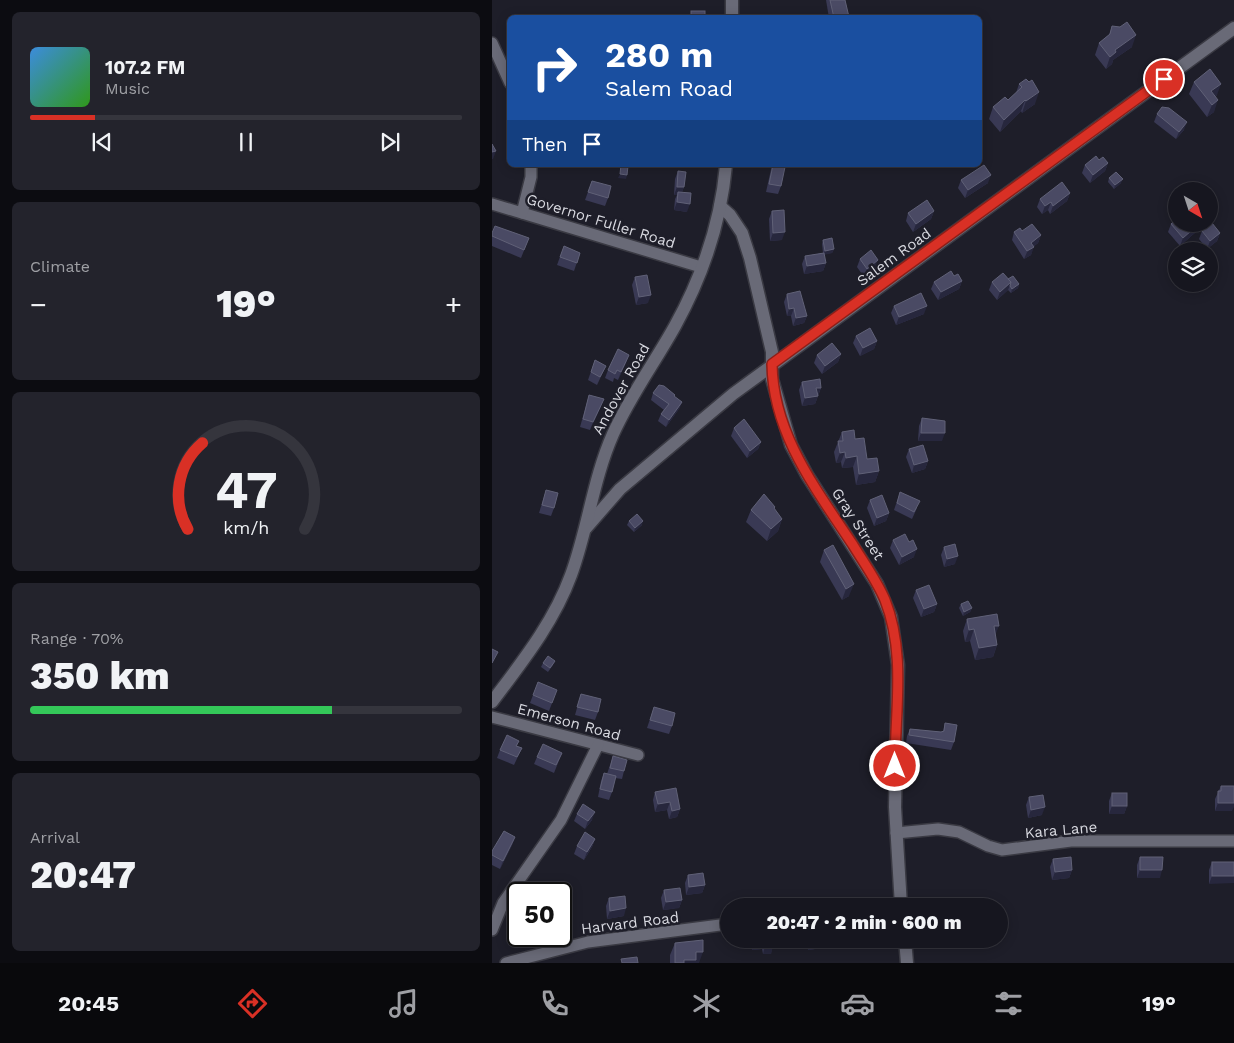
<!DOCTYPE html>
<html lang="en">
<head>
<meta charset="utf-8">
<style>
	body { margin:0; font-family:"Work Sans",sans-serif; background:#23232c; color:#f1f3f6; height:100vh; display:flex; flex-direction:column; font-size:19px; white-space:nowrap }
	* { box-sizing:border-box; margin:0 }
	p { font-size:16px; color:#9e9fa4 }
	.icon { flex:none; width:28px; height:28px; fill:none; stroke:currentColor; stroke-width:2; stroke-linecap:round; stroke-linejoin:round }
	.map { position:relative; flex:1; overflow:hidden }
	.side { display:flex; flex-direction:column; gap:12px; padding:12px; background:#0c0c11; width:492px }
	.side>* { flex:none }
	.top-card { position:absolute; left:15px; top:15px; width:475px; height:152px; border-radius:8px; box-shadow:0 2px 12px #0003,0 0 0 1px #35353d; background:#1a4fa0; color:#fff; overflow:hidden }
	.needle { width:32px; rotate:141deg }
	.controls { position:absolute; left:676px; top:182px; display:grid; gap:10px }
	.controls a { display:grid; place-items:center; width:50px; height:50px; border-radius:50%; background:#16161f; box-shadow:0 2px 12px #0003,0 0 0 1px #35353d; font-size:25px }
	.speed { position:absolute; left:15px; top:882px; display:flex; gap:10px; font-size:25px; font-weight:700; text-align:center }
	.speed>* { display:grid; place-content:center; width:65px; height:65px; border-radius:50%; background:#16161f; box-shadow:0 2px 12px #0003,0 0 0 1px #35353d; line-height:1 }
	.speed .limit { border:2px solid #111; border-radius:8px; background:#fff; color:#111 }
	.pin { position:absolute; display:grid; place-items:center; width:42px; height:42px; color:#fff; margin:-21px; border:2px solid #fff; border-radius:50%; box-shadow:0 1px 5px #0007 }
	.me { position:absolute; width:55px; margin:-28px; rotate:0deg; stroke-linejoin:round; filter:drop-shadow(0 0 4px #0008) }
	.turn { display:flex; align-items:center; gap:18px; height:105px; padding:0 15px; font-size:22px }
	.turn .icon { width:65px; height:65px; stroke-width:2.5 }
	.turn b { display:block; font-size:35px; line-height:42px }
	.then { display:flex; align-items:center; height:48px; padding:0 15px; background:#0003; gap:10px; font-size:19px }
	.big { font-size:38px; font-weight:800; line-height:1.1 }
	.side .widget { flex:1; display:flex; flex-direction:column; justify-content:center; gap:8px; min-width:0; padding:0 18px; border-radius:8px; background:#23232c }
	.side .dial { align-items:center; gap:0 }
	.dial svg { height:130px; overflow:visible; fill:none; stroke:#35353d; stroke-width:7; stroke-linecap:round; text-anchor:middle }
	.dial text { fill:#f1f3f6; stroke:none }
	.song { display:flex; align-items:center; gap:15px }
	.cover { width:60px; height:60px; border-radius:8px; background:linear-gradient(135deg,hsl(210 70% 55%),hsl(110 70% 35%)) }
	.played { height:5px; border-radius:2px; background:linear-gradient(90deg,#d93025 15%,#35353d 15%) }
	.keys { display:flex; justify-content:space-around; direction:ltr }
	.heat { display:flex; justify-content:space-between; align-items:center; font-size:28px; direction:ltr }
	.charge { height:8px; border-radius:4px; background:linear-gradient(90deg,#34c759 70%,#35353d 0) }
	.trip { position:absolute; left:228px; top:898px; width:288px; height:50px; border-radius:25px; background:#16161f; box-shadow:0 2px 12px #0003,0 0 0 1px #35353d; font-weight:800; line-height:50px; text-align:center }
	.tab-bar { display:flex; height:80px; justify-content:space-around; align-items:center; background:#09090c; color:#9e9fa4 }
	.tab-bar .icon { width:35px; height:35px }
	.tab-bar .selected { color:#d93025 }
	.tab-bar b { font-size:22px; color:#f1f3f6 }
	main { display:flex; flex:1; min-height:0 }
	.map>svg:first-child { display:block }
</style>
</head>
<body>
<main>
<section class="side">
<div class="widget">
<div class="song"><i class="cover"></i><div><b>107.2 FM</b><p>Music</p></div></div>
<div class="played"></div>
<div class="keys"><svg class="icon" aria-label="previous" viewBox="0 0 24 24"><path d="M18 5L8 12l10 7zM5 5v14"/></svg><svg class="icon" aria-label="pause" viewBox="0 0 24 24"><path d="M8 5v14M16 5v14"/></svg><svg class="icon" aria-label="next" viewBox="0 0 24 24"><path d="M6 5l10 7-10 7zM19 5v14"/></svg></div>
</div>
<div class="widget"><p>Climate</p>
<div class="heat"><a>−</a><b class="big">19°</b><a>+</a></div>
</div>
<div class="widget dial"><svg viewBox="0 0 100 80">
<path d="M14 69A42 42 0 1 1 86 69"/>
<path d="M14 69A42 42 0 0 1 23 16" stroke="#d93025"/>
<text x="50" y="56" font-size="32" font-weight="700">47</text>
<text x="50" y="72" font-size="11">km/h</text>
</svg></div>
<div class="widget"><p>Range · 70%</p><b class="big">350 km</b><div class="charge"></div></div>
<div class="widget"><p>Arrival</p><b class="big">20:47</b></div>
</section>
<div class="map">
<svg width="742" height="963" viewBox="0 0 742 963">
	<rect width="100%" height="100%" fill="#1e1e29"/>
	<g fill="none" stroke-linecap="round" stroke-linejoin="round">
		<g stroke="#3a3a43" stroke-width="14">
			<g id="minor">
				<polyline points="0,43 18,83"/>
				<polyline points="0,204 209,267"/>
				<polyline points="30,213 39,177 39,165"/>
				<polyline points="0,717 146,755"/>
				<polyline points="404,833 446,829 467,832 496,846 510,850 579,841 742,841"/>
				<polyline points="0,930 11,903 69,820 106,745"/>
				<polyline points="14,963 96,942 236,924"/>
			</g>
		</g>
		<g stroke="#3a3a43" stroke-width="15">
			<g id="secondary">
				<polyline points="240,18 240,0"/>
				<polyline points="228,206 238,215 250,233 258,258 280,352 280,379 299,445 315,475 385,584 399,617 406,665 403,807 409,906"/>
				<polyline points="94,528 128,489 241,394 742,28"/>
				<path d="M0,702C30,662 62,622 79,575C96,529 101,479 121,434C138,396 163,362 183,326C210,277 229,221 234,165"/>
				<polyline points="413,939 415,963"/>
			</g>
		</g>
		<use href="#minor" stroke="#696a77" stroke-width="11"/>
		<use href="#secondary" stroke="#696a77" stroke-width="12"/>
	</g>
	<g fill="#393954">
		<polygon points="334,0 353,0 357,18 337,18"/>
		<polygon points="620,26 640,47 621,60 620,64 614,69 603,55 607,43 617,35"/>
		<polygon points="702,82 725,95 724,96 722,112 715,117 697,94"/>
		<polygon points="527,84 543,104 530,113 529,111 508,132 497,119 501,107 516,100 524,93"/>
		<polygon points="665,114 692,130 684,139 662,122"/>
		<polygon points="607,160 616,163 613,171 598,183 590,173 593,165"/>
		<polygon points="280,165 290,165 289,186 286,194 274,192"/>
		<polygon points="186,171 192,187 190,192 195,212 182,210 183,199 185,195 182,195 183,179"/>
		<polygon points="617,178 629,183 622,189 616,182"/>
		<polygon points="469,180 496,183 473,198 466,188"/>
		<polygon points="100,181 116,198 113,206 93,200"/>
		<polygon points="578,193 575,201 558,214 556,210 550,214 545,207 548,199"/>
		<polygon points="280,211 290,240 278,241 277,219"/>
		<polygon points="442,211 439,219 421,232 414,221 416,213"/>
		<polygon points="679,224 708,224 705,231 688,246 676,232"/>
		<polygon points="530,231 549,235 546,243 541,247 539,255 532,259 520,240 522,232"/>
		<polygon points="710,231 728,233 725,241 715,249 707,239"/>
		<polygon points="0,233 37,238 29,258 0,246"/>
		<polygon points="331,240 342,249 340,253 332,254 334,263 331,271 312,274 310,264 313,256 331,253 330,244"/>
		<polygon points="72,246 88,253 82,271 65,265"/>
		<polygon points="368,259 383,268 372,277 365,267"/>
		<polygon points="462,276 470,281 467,289 446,300 439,289 442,282"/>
		<polygon points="143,277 156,303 144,305 140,285"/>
		<polygon points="516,279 527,284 526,288 519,293 516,290 505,300 497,290 500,282"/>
		<polygon points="295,294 315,316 312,323 301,326 299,316 295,316 292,302"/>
		<polygon points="402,306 432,314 404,325 399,313"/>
		<polygon points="364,336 385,341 382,349 368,356 361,343"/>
		<polygon points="349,354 346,362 330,374 322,363 325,355"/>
		<polygon points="137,355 134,363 126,380 122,378 121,382 113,378 116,370"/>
		<polygon points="103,360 114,366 105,385 96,380"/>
		<polygon points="310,382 329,388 323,404 310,406 307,390"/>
		<polygon points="161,393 182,397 190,402 187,409 174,427 166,421 169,414 172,410 159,400"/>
		<polygon points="97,395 112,399 98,430 88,427"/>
		<polygon points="430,418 450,441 426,441 427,426"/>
		<polygon points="242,428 269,442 266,449 255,458 239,436"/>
		<polygon points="350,432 363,439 375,459 387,471 383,482 364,485 361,467 350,468 349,462 344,463 342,452"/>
		<polygon points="417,449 436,461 433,469 420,473 414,457"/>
		<polygon points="54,490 62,508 59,516 47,513"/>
		<polygon points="408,492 425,508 420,519 402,510"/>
		<polygon points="378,500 397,513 394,521 382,526 375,508"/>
		<polygon points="283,507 282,509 290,519 286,531 275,541 254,522 259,510"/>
		<polygon points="137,521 150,525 142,532 135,525"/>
		<polygon points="401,540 422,557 407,565 398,548"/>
		<polygon points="341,545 357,596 350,600 328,562 332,550"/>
		<polygon points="452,547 463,564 452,567 449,555"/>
		<polygon points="424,590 445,604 442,612 429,617 421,598"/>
		<polygon points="469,604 480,608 478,612 471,616 467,608"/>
		<polygon points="475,619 503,635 505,645 501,657 483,660 478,641 473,642 471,631"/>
		<polygon points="63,661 61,665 56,672 49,667 51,663"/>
		<polygon points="89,694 106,712 103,720 83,715"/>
		<polygon points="41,695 62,698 57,711 38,703"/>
		<polygon points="162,707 180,726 177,734 155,728"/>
		<polygon points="453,723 462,742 459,750 414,743 415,736 418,729 449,732 451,731"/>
		<polygon points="27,741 25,746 30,748 22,765 5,758 8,750"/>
		<polygon points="70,753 62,773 42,764 45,757"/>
		<polygon points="121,756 132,771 130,779 123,778 120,792 117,800 106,797 109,781 112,773 115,774"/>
		<polygon points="729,786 740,811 723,811 723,799"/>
		<polygon points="163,792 188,809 185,817 177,819 175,810 163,812 161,800"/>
		<polygon points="620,793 635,806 632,814 617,814 617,801"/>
		<polygon points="537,797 550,815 536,818 534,805"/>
		<polygon points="85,814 100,820 93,829 82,821"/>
		<polygon points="23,837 20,845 8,869 0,865 0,851"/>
		<polygon points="103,839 100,847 92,860 82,854 85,846"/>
		<polygon points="648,857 668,878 645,878 645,865"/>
		<polygon points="561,859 580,870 577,878 560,880 558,867"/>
		<polygon points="720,862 742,862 717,884 717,870"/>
		<polygon points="196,875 213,885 210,893 194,895 193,883"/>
		<polygon points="172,890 190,900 187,908 171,910 169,898"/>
		<polygon points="117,898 132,916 115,919 114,906"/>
		<polygon points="259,939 281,939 279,954 271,954 270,949 260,950"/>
		<polygon points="312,939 340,939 337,947 316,950 316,946 313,946"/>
		<polygon points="183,943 207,963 178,963 178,955"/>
	</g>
	<g fill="#27273d">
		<polygon points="644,35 640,47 621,60 620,64 614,69 618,57 623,50"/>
		<polygon points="729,84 725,95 717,102 719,91"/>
		<polygon points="547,92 543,104 530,113 534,101"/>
		<polygon points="533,100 529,111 508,132 512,120"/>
		<polygon points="726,100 722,112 715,117 720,105"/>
		<polygon points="695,122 692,130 684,139 687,132"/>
		<polygon points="4,151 1,159 0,159 0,152"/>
		<polygon points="616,163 613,171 598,183 601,175"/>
		<polygon points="128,174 135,175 134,179 126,178"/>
		<polygon points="499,175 496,183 473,198 476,190"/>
		<polygon points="631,179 629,183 622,189 623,185"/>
		<polygon points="185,187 192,187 189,195 186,192 185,195 182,195"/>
		<polygon points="578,193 575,201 558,214 561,206"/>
		<polygon points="185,202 198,204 195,212 182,210"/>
		<polygon points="559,202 556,210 550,214 553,206"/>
		<polygon points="442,211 439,219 421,232 424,224"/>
		<polygon points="707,224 708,224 705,231 688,246 691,238"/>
		<polygon points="293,232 290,240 278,241 281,233"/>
		<polygon points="728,233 725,241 715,249 718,241"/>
		<polygon points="549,235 546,243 538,249 542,247 539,255 532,259 539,243"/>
		<polygon points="342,249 340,253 332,255 333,251"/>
		<polygon points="386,260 383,268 372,277 375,269"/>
		<polygon points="334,263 331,271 312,274 315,266"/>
		<polygon points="470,281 467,289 446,300 449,292"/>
		<polygon points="519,282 516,290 505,300 508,292"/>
		<polygon points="527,284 526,288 519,293 520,289"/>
		<polygon points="159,295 156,303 144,305 147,297"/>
		<polygon points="435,306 432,314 404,325 407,317"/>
		<polygon points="302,308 299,316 295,316 297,309"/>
		<polygon points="315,316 312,323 301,326 304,318"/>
		<polygon points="385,341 382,349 368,356 371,348"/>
		<polygon points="349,354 346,362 330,374 333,366"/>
		<polygon points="137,355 134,363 126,380 129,372"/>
		<polygon points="324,388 329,388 326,395 321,396"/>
		<polygon points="326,396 323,404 310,406 313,398"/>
		<polygon points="112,399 109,407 98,430 101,422"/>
		<polygon points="190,402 187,409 174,427 177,420"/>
		<polygon points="429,433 453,433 450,441 426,441"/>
		<polygon points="269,442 266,449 255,458 258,451"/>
		<polygon points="353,452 349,462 344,463 348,453"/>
		<polygon points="365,456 361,467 350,468 354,458"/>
		<polygon points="436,461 433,469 420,473 422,465"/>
		<polygon points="387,471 383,482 364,485 367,474"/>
		<polygon points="397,513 394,521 382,526 385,518"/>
		<polygon points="290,519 286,531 275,541 279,529"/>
		<polygon points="151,521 150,525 142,532 143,528"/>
		<polygon points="425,549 422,557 407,565 410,557"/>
		<polygon points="466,556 463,564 452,567 455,559"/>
		<polygon points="362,584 357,596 350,600 354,589"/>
		<polygon points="445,604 442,612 429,617 432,609"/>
		<polygon points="480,608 478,612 471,616 472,612"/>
		<polygon points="502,626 507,626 502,638"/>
		<polygon points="482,629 478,641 473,642 477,630"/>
		<polygon points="505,645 501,657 483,660 487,648"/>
		<polygon points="178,802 175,810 163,812 166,804"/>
		<polygon points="726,803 742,803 742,807 740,811 723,811"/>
		<polygon points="620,806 635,806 632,814 617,814"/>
		<polygon points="553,807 550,815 536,818 539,810"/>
		<polygon points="188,809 185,817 177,819 180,811"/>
		<polygon points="103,812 100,820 93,829 96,821"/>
		<polygon points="23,837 20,845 8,869 11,861"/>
		<polygon points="103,839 100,847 92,860 95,852"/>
		<polygon points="580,870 577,878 560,880 563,872"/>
		<polygon points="648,870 670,870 668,878 645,878"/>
		<polygon points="720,876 742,876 742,883 717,884"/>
		<polygon points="213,885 210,893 194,895 197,887"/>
		<polygon points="190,900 187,908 171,910 174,902"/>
		<polygon points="134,908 132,916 115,919 118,911"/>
		<polygon points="316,939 318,939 316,946 313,946"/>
		<polygon points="340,939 337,947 316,950 319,942"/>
		<polygon points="273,941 270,949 260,950 263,942"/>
		<polygon points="273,946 281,946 279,954 271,954"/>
		<polygon points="204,952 211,952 207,963 191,963 192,960"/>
	</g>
	<g fill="#4a4a64" stroke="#606177">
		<polygon points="338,0 353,0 357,17 342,18"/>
		<rect x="199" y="11" width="14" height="7"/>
		<polygon points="635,22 644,35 623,50 624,52 618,57 607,43 618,34 620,26 628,27"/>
		<polygon points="718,69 729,84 719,91 726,100 720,105 702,82"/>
		<polygon points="534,79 537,82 540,80 547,92 534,101 533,100 512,120 501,107 513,97 516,100 530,87 527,84"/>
		<polygon points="670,107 677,108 695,122 687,132 665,114"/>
		<polygon points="0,144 4,151 0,152"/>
		<polygon points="604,156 607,160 611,157 616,163 601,175 593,165"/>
		<polygon points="129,165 136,166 135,175 128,174"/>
		<polygon points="281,165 290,165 290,167 293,167 289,186 277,184"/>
		<polygon points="492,165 499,175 476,190 469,180"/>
		<polygon points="186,171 194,172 192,187 185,187"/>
		<polygon points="624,172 631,179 623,185 617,178"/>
		<polygon points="100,181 119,186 116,198 96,192"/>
		<polygon points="570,182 578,193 561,206 559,202 553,206 548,199"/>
		<polygon points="186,192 199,193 198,204 185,202"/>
		<polygon points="435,200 442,211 424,224 416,213"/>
		<polygon points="292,210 293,232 281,233 280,211"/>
		<polygon points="685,218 685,224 707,224 691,238 679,224"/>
		<polygon points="720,223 728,233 718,241 710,231"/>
		<polygon points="540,224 549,235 539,243 542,247 535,251 522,232 528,228 530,231"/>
		<polygon points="3,226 37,238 32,250 0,236 0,233"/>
		<polygon points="340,238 342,249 333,251 331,240"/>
		<polygon points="72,246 88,253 85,263 68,257"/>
		<polygon points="379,250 386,260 375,269 368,259"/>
		<polygon points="332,253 334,263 315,266 313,256"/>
		<polygon points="459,271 462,276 466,274 470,281 449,292 442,282"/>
		<polygon points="511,273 519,282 508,292 500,282"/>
		<polygon points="155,275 159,295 147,297 143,277"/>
		<polygon points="521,276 527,284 520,289 518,286 519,282 516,279"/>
		<polygon points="308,291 315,316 304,318 302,308 297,309 295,294"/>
		<polygon points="429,293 435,306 407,317 402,306"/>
		<polygon points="378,328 385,341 371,348 364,336"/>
		<polygon points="340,343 349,354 333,366 325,355"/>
		<polygon points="126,349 137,355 129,372 125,370 123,374 116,370"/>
		<polygon points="103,360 114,366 108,377 99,372"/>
		<polygon points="328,379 329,388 324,388 326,396 313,398 310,382"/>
		<polygon points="167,385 172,386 183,395 182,396 190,402 177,420 169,414 177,404 161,393"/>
		<polygon points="97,395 112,399 101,422 91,419"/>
		<polygon points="430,418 453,421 453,433 429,433"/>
		<polygon points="252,419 269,442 258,451 242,428"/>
		<polygon points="362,430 363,439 372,438 375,459 385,458 387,471 367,474 365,456 354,458 353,452 348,453 346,441 351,441 350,432"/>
		<polygon points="431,445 436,461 422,465 417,449"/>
		<polygon points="54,490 66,493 62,508 50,505"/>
		<polygon points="408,492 428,501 422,512 405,503"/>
		<polygon points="272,494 283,507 282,508 290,519 279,529 259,510"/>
		<polygon points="390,495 397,513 385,518 378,500"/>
		<polygon points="145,514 151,521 143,528 137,521"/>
		<polygon points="413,534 417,542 421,540 425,549 410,557 401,540"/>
		<polygon points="463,544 466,556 455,559 452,547"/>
		<polygon points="341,545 362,584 354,589 332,550"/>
		<polygon points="437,585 445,604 432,609 424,590"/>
		<polygon points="476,601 480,608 472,612 469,604"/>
		<polygon points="505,614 507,626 502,626 505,645 487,648 482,629 477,630 475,619"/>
		<polygon points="0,649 6,652 0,663"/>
		<polygon points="56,656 63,661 58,668 51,663"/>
		<polygon points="46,682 65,690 60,703 41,695"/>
		<polygon points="89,694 109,699 106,712 85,707"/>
		<polygon points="162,707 183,713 180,726 158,720"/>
		<polygon points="453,723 465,725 462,742 417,735 418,729 449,732 452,731"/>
		<polygon points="15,735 27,741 24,746 30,748 25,757 8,750"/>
		<polygon points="51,744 70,753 64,765 45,757"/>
		<polygon points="121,756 135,760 132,771 118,768"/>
		<polygon points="112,773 124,776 120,792 108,789"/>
		<polygon points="729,786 742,786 742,803 726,803 726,791 729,791"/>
		<polygon points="184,788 188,809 180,811 178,802 166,804 163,792"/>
		<rect x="620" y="793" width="15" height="13"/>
		<polygon points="551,795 553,807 539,810 537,797"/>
		<polygon points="91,804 103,812 96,821 85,814"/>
		<polygon points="12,831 23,837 11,861 0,855 0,851"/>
		<polygon points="93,832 103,839 95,852 85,846"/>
		<polygon points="579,857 580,870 563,872 561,859"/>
		<polygon points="648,857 671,857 670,870 648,870"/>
		<rect x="720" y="862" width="22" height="14"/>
		<polygon points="211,873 213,885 197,887 196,875"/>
		<polygon points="188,888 190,900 174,902 172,890"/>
		<polygon points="133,896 134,908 118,911 117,898"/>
		<polygon points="262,939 281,939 281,946 273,946 273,941 263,942"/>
		<polygon points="319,939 340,939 319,942"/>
		<polygon points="211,940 211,952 204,952 204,960 192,960 192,963 183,963 183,943"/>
		<polygon points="145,957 146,963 130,963 129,959"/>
	</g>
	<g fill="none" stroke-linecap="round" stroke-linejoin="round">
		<g stroke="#8d1f18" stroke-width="12">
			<path id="route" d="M403,766C403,711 414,653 393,600C385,581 372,563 361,545C324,489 281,434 280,364L672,79"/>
		</g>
		<use href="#route" stroke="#d93025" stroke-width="9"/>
	</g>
	<g text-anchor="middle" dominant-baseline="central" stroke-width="5" stroke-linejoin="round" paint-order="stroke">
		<g font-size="15" fill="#d8d9e0" stroke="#1e1e29">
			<text transform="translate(109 221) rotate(17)">Governor Fuller Road</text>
			<text transform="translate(402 257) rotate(-36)">Salem Road</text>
			<text transform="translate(129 389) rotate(-61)">Andover Road</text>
			<text transform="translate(366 524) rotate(57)">Gray Street</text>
			<text transform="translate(77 722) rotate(15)">Emerson Road</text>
			<text transform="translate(569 830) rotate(-5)">Kara Lane</text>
			<text transform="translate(138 923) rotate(-7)">Harvard Road</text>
		</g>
	</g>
</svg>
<div class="controls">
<a><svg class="needle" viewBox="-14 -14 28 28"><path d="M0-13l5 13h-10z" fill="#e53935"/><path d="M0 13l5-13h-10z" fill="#9e9fa4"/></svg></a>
<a><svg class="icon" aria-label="layers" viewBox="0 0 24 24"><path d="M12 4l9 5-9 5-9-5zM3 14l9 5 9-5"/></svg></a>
</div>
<div class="speed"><div class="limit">50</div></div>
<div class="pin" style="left:672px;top:79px;background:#d93025"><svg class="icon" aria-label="arrive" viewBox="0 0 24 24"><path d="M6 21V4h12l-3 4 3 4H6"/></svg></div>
<svg class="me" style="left:403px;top:766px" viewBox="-20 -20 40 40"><circle r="17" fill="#d93025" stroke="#fff" stroke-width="3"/><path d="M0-11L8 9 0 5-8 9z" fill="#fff"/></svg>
<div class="trip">20:47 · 2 min · 600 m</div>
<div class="top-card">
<div class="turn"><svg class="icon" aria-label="right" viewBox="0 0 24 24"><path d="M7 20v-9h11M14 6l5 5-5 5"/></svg><div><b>280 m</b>Salem Road</div></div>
<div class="then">Then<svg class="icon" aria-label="arrive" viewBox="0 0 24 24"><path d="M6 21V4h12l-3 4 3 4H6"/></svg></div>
</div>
</div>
</main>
<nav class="tab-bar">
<b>20:45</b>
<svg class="icon selected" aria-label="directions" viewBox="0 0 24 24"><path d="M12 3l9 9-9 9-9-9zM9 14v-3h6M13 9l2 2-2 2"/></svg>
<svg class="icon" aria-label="music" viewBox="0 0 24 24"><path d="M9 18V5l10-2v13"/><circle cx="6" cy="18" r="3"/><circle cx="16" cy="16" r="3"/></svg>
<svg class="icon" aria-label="phone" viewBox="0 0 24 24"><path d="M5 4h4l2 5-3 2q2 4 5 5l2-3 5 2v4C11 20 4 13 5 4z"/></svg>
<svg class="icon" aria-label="climate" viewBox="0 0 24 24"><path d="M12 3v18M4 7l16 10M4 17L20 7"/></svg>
<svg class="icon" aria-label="car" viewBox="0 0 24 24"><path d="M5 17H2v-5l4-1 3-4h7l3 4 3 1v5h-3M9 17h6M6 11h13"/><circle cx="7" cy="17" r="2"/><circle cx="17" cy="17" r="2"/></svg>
<svg class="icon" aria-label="filters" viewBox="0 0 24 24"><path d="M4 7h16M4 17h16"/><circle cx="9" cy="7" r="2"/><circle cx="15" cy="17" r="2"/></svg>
<b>19°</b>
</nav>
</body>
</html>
